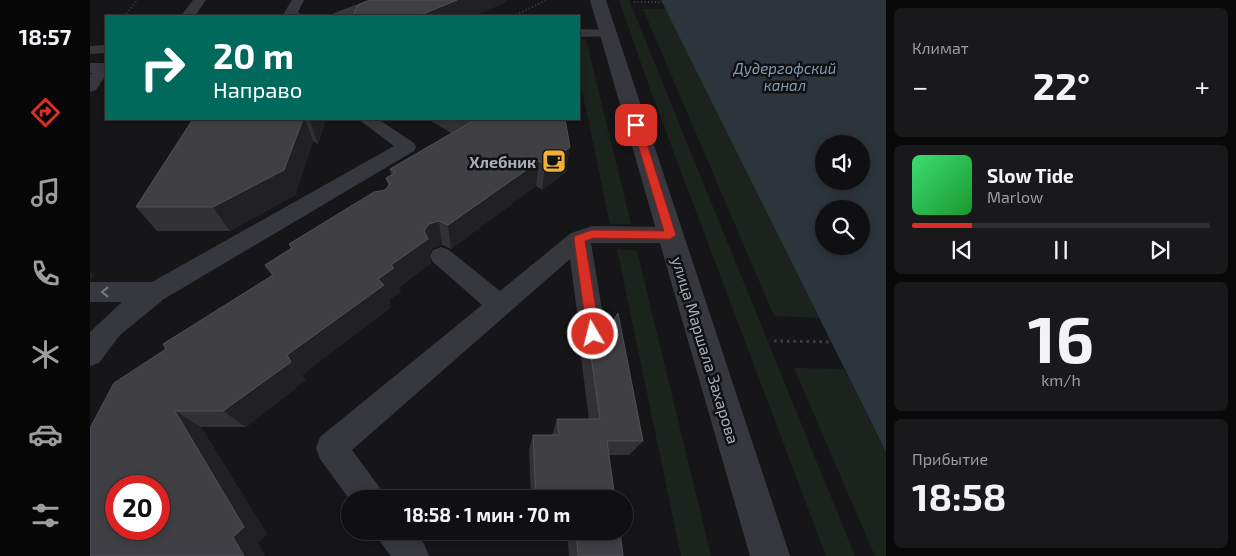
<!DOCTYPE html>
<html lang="ru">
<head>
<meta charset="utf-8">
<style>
	body { margin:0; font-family:"Exo 2",sans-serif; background:#19191b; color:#f1f3f6; height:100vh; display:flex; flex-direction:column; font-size:19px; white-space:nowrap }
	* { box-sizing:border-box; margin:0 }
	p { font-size:16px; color:#9c9d9f }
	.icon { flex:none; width:28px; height:28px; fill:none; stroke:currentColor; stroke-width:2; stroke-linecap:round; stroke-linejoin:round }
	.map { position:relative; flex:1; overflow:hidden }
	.details { display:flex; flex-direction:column; gap:8px; padding:8px; background:#09090a; width:350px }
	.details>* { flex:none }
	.guide { position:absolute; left:15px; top:15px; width:475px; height:105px; border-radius:0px; box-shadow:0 2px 8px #0003,0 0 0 1px #303032; background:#00695c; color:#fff; overflow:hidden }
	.tools { position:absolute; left:725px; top:135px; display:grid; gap:10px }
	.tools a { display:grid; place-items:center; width:55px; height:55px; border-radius:50%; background:#101012; box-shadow:0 2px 8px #0003,0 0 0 1px #303032; font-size:25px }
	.speed { position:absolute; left:15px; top:475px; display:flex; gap:10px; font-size:25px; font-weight:700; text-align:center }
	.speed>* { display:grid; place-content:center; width:65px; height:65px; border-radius:50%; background:#101012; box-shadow:0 2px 8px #0003,0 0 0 1px #303032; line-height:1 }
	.speed .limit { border:8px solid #d22; background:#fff; color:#111 }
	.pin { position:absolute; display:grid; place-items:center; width:42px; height:42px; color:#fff; margin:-21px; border-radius:10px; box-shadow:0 2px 8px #0006 }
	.me { position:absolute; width:55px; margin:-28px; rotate:352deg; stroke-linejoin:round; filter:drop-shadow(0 0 4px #0008) }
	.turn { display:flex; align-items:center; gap:18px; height:105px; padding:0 25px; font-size:22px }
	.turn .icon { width:65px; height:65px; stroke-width:2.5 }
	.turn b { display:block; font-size:35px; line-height:42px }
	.big { font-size:38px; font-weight:700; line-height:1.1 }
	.details .tile { flex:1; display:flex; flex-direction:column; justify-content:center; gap:8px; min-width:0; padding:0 18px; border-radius:8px; background:#19191b }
	.details .dial { align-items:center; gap:0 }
	.dial b { font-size:65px; line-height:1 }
	.song { display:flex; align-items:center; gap:15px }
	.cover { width:60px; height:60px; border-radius:8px; background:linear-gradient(135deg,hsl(140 70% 55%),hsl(130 70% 35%)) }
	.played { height:5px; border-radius:2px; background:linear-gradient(90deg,#d93025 20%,#303032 20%) }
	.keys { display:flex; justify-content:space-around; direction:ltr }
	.heat { display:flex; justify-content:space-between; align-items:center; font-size:28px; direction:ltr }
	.trip { position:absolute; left:251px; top:490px; width:292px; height:50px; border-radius:25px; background:#101012; box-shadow:0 2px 8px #0003,0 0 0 1px #303032; font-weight:700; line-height:50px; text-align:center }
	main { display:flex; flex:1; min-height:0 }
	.menu { display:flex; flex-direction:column; width:90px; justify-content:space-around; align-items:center; background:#060607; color:#9c9d9f }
	.menu .icon { width:35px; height:35px }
	.menu .selected { color:#d93025 }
	.menu b { font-size:22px; color:#f1f3f6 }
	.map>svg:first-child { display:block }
</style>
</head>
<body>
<main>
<nav class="menu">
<b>18:57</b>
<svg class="icon selected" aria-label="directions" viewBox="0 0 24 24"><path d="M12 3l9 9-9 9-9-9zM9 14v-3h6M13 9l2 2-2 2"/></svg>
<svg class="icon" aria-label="music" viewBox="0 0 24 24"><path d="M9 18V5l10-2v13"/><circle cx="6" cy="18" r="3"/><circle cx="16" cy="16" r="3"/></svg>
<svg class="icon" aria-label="phone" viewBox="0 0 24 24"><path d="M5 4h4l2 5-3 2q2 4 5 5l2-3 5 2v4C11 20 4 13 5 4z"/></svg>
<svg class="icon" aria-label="climate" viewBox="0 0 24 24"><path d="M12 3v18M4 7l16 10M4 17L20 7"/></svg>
<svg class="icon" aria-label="car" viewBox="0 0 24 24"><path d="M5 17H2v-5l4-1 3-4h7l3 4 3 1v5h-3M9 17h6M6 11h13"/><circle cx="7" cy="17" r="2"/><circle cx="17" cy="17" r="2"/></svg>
<svg class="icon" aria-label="filters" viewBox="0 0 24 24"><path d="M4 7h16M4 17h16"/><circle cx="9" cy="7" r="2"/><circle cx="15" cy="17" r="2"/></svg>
</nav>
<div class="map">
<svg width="796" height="556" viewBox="0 0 796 556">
	<rect width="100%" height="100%" fill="#161618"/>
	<g fill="#1c231d">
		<polygon points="529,0 539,0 765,556 736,556 561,92"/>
		<polygon points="553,9 576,9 729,318 684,316"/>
		<polygon points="489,39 496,39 541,224 520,224 489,76"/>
		<polygon points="527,249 547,251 621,556 591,556"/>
		<polygon points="704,368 754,369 796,452 796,556 785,556"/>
	</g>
	<path fill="#2c353c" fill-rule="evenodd" d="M571,0H796V452ZM734,144H771V181H734ZM734,209H771V246H734Z"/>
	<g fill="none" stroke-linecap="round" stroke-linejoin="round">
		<g stroke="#3d3f44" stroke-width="2" stroke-dasharray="1 2.5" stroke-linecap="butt">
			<polyline points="544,2 572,2"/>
			<polyline points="34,16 48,0"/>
			<polyline points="423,16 457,0"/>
		</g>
		<polyline stroke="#3d3f44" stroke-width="3" stroke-dasharray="2.5 4" stroke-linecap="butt" points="684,341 741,342"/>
		<g fill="#37383d" fill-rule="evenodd">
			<polygon points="103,0 116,0 105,16 91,16"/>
			<polygon points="202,0 214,0 208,12 213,16 197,16 194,13"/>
			<polygon points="279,0 297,0 296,3 261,16 242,16 244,13"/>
			<polygon points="489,29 523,30 525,33 523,36 489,37"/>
			<polygon points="16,45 16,53 0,54 0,46"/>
			<polygon points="0,63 16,63 16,75 6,90 0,92 0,75 2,73 0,73"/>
			<polygon points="268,119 288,119 324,143 326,147 324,151 74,299 30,335 9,363 0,366 0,332 32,302 0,302 0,282 62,282 304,146"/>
			<polygon points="502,226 580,227 588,229 591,235 588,241 580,243 501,243 516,334 512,342 503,345 494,342 490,334 480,259 262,450 290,488 295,499 260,500 230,459 226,448 230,437 392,305 343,262 340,256 343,250 351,247 359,250 410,291 481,233"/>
			<polygon points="286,531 324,531 334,544 339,556 301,556 291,543"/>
		</g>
		<polygon fill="#37383d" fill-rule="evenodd" points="500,0 516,0 700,556 660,556"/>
	</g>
	<g fill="#323236">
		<polygon points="103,119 236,119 228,144 223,141 205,195 140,231 67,231 46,207"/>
		<polygon points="338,119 475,119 476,172 452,190 446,186 361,249 352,245 342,248 340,253 341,263 309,287 311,291 299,300 301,307 212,375 216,380 156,427 111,427 177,534 168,543 0,556 76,349 182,276 175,265 201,248 199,244 295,190 298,187 296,178 301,175 300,169 361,133"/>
		<polygon points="495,313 553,441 539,455 519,455 525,499 441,499 439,449 443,435 462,435 467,419 499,419 488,334"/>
		<polygon points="477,531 530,531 533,556 479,556"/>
	</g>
	<g fill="#212124">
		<polygon points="367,0 417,0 417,2 385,16 328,16"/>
		<polygon points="213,119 215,119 223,141 205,195 140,231 123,207"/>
		<polygon points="219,119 236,119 228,144"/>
		<polygon points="480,147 476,172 452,190 455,165"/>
		<polygon points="449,161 446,186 361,249 358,225"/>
		<polygon points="349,221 352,245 342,248 340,253 341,263 309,287 311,291 299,300 301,307 212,375 216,380 156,427 133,411 197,355 288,279 301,265 334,231 339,224"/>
		<polygon points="0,271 4,275 0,281"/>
		<polygon points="85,411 111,427 177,534 168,543 175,556 154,556 143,537"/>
	</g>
	<g fill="#3f3f44" stroke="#4f5156" fill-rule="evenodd">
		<polygon points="280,0 367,0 328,16 263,16 268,5"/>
		<polygon points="103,119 213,119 194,170 123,207 46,207"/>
		<path d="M376,119H475L480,147L455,165L449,161L358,225L349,221L339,224L334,231L338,239L301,265L304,268L288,279L294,285L197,355L201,362L133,411H85L154,527L143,537L154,556H0V428L24,383L76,349L73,344L183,275L175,265L202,248L199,244L284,192L295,190L300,184L296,178L305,173L300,169L381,122ZM26,486H69V529H26Z"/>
		<polygon points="495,313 501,323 512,326 522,323 528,313 553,441 517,441 525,499 446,498 443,435 469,435 467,419 510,419"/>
		<polygon points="486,531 530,531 533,556 488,556"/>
	</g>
	<defs><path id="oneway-chevron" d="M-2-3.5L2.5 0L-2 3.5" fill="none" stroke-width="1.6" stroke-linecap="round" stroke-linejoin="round" transform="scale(1.25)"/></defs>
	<use stroke="#757881" href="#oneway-chevron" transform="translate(15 292) rotate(-180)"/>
	<polygon fill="#d93025" stroke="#8d1f18" points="546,122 551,125 586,235 580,239 503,238 495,241 510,334 508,338 503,340 499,338 497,334 484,239 485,236 502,230 574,231 542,125"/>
	<defs>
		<g id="cafe-square" transform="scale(1.25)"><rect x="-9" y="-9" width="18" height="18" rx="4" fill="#f2b134" stroke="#111113"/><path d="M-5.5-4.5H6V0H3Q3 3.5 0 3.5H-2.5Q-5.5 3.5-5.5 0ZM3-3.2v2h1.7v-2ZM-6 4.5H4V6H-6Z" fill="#111"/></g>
	</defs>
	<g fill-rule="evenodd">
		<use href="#cafe-square" x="464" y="161"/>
	</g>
	<g text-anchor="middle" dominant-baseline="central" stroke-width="5" stroke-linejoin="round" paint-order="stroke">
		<g font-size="15" font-style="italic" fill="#7f9bb3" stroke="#111113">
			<text x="695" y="68">Дудергофский<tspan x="695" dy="17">канал</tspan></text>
		</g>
		<g font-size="16" font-weight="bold" fill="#a8adb8" stroke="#111113" text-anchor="end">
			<text x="446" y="161">Хлебник</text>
		</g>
		<g font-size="16" fill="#a8adb8" stroke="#111113">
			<text transform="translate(616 350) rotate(73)">улица Маршала Захарова</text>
		</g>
	</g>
</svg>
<div class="tools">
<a><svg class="icon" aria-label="sound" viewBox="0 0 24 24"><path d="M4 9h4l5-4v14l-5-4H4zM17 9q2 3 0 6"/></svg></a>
<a><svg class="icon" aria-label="search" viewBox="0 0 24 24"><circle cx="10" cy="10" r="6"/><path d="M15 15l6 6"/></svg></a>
</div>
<div class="speed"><div class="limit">20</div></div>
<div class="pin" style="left:546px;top:125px;background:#d93025"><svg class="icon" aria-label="arrive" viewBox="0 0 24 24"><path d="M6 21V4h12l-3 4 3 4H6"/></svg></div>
<svg class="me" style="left:503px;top:334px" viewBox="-20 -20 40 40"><circle r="17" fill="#d93025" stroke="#fff" stroke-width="3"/><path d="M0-11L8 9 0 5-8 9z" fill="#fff"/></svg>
<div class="trip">18:58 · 1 мин · 70 m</div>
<div class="guide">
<div class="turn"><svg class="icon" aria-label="right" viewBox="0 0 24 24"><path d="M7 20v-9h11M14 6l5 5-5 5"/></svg><div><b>20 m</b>Направо</div></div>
</div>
</div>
<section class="details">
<div class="tile"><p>Климат</p>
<div class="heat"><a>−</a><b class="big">22°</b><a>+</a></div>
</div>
<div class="tile">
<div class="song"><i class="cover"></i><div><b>Slow Tide</b><p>Marlow</p></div></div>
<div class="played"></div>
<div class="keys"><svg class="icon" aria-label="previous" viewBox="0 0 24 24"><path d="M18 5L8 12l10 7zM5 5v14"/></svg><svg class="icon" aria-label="pause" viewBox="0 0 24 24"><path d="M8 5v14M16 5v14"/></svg><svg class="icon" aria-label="next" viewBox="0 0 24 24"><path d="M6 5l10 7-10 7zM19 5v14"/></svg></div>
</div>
<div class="tile dial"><b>16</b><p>km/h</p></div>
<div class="tile"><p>Прибытие</p><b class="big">18:58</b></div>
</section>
</main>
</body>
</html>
